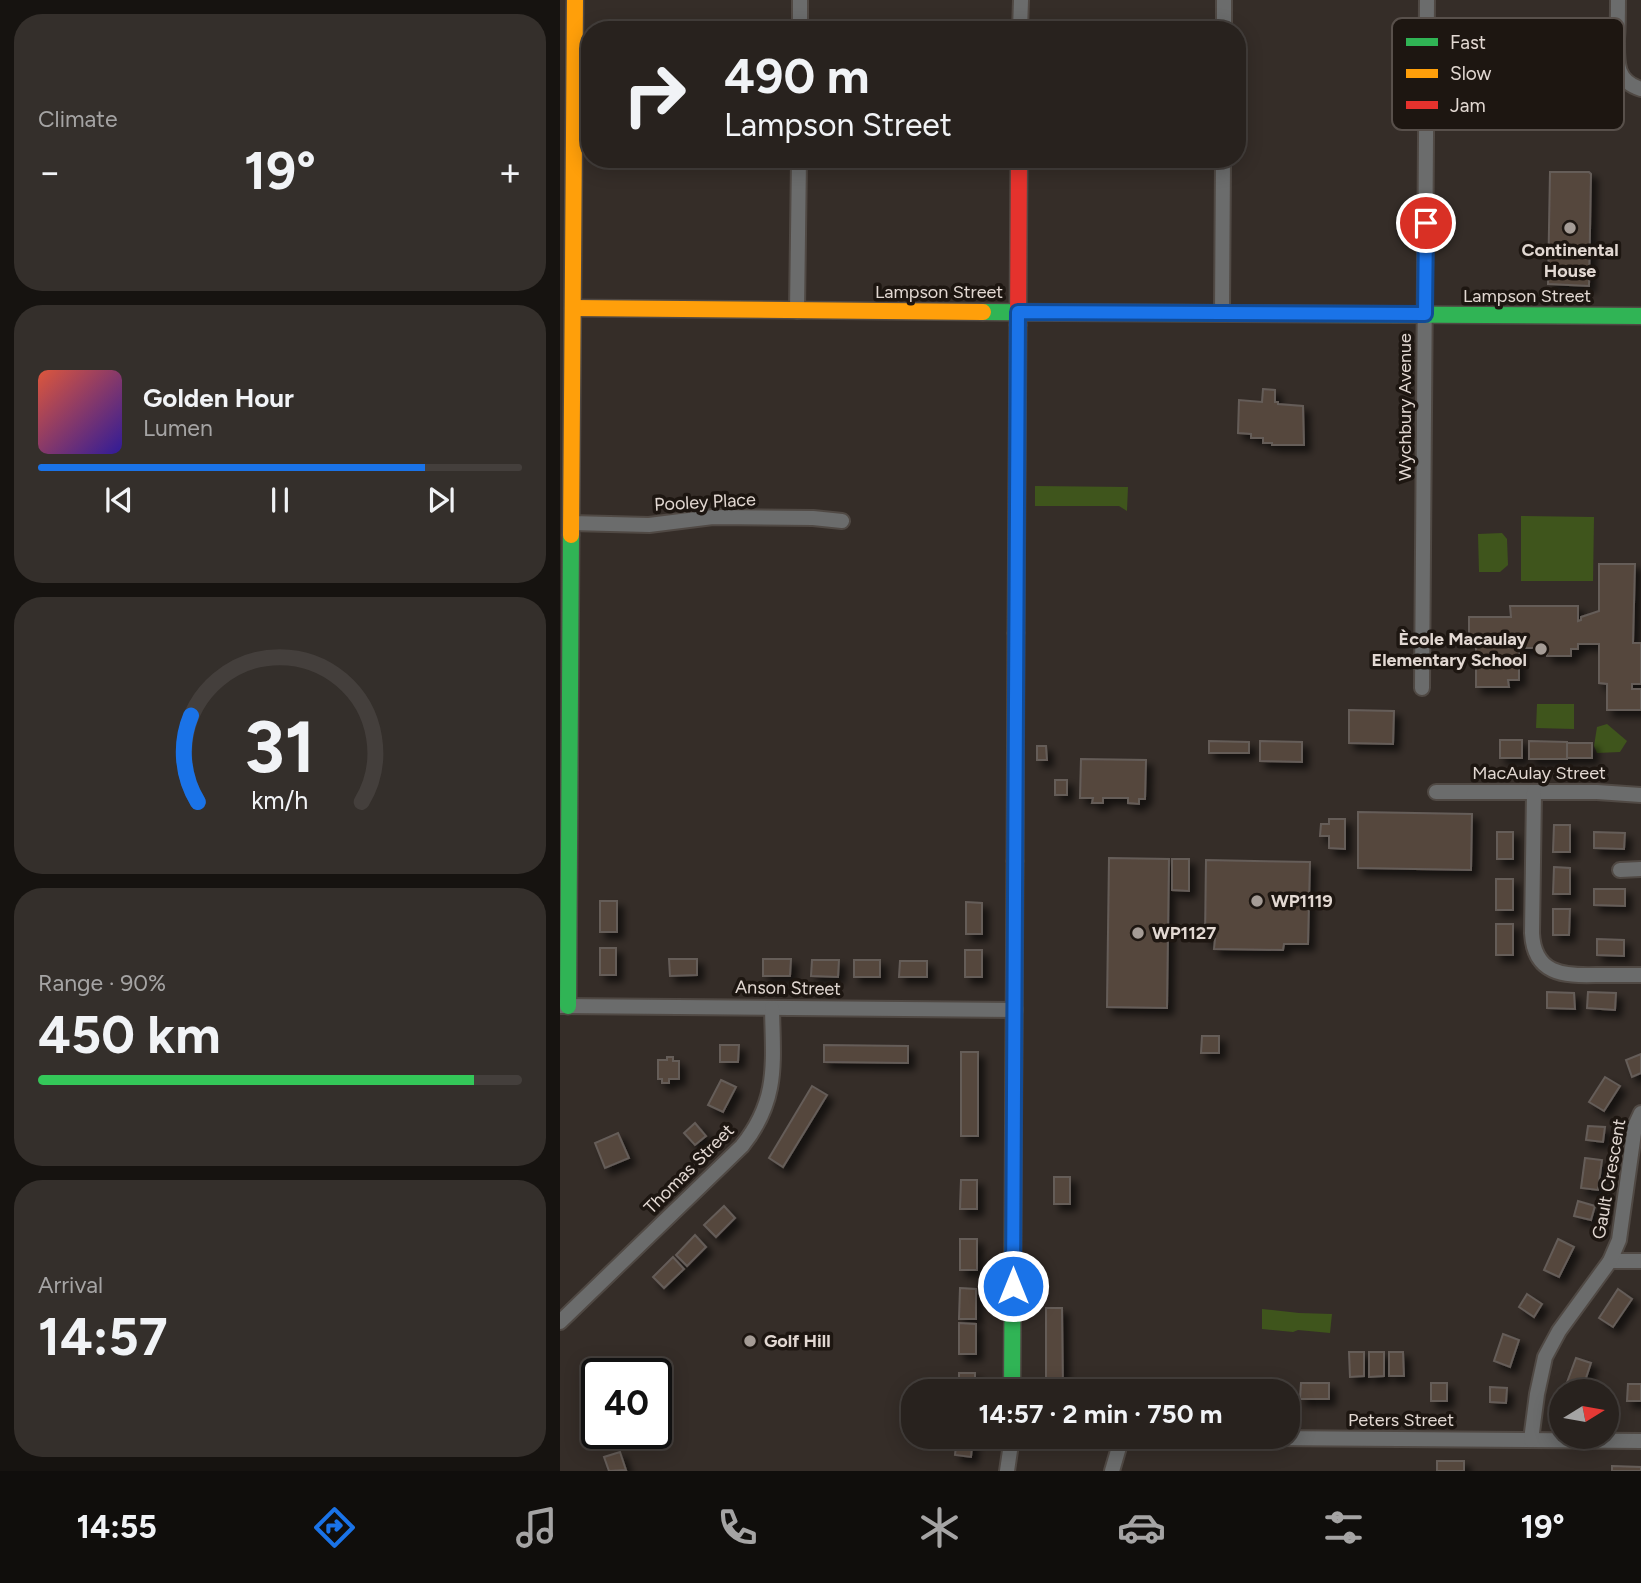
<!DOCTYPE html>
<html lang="en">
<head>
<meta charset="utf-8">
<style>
	body { margin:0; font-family:Figtree,sans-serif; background:#342f2b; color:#f1f3f6; height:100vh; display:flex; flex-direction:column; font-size:26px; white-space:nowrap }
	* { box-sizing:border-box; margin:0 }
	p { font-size:23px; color:#a5a4a4 }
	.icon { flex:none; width:38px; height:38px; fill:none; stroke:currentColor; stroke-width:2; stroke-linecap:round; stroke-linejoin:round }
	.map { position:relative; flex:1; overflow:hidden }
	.side { display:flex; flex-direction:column; gap:14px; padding:14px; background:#161310; width:560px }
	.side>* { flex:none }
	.hud { position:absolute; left:21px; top:21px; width:665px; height:147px; border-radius:28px; box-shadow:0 4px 18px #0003,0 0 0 2px #443f3c; background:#28221e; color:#f1f3f6; overflow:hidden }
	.needle { width:46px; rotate:79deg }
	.controls { position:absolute; left:989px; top:1379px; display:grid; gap:14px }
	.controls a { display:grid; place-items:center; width:70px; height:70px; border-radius:50%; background:#28221e; box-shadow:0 4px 18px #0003,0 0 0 2px #443f3c; font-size:35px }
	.speed { position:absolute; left:21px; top:1358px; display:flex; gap:14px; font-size:35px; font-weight:700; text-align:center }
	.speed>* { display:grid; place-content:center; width:91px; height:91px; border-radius:50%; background:#28221e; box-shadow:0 4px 18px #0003,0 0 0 2px #443f3c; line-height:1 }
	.speed .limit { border:4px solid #111; border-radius:10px; background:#fff; color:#111 }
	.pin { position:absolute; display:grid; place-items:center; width:60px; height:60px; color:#fff; margin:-30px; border:4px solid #fff; border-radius:50%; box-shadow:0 2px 7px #0007 }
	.me { position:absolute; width:77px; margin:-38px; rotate:0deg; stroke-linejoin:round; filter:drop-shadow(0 0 5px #0008) }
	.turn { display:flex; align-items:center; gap:24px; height:147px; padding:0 28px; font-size:32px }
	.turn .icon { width:91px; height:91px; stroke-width:2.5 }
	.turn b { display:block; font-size:49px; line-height:60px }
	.big { font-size:52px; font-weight:700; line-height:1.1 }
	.side .card { flex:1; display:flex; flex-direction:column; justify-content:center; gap:10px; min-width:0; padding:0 24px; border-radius:28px; background:#342f2b }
	.side .dial { align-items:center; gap:0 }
	.dial svg { height:182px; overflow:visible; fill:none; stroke:#443f3c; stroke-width:7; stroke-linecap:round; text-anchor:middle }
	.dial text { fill:#f1f3f6; stroke:none }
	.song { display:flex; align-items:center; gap:21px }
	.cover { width:84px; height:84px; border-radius:10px; background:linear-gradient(135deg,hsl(10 70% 55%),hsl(250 70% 35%)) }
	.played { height:7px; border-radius:4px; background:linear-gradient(90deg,#1a73e8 80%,#443f3c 80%) }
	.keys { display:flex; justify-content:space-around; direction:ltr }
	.heat { display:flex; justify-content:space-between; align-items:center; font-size:38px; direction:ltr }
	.charge { height:10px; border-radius:5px; background:linear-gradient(90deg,#34c759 90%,#443f3c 0) }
	.trip { position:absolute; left:341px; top:1379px; width:399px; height:70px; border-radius:28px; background:#28221e; box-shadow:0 4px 18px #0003,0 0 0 2px #443f3c; font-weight:700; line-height:70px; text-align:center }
	.tab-bar { display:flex; height:112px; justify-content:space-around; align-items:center; background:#100e0c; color:#a5a4a4 }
	.tab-bar .icon { width:49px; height:49px }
	.tab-bar .active { color:#1a73e8 }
	.tab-bar b { font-size:32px; color:#f1f3f6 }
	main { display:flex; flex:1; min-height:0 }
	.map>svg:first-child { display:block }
</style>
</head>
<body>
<main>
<section class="side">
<div class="card"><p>Climate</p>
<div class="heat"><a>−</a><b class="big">19°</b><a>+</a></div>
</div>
<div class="card">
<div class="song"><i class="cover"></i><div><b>Golden Hour</b><p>Lumen</p></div></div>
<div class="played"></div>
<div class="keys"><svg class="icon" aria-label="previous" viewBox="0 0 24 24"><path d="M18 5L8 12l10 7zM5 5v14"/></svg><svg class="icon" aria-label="pause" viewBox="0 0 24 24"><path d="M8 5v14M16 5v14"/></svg><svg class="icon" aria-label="next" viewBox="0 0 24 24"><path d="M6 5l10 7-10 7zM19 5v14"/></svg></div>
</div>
<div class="card dial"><svg viewBox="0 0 100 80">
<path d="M14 69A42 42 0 1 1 86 69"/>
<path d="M14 69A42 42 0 0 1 11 31" stroke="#1a73e8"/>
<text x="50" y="56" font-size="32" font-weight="700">31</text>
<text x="50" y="72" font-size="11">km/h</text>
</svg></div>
<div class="card"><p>Range · 90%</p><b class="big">450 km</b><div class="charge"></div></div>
<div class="card"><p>Arrival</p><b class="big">14:57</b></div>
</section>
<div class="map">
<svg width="1081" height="1471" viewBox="0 0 1081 1471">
	<defs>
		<filter id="shadow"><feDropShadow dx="6" dy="6" stdDeviation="3.5" flood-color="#0009"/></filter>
	</defs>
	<rect width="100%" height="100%" fill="#352d28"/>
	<g fill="#3f551c">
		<polygon points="475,486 568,487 567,511 559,506 475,506"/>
		<polygon points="961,516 1034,517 1033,581 961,581"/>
		<polygon points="942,533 947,539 948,565 940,572 919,572 918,534"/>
		<polygon points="977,704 1014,704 1014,729 976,728"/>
		<polygon points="1047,724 1067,741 1060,752 1037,753 1034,746 1037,727"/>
		<polygon points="702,1309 739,1313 772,1314 770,1333 738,1330 733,1332 702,1329"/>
	</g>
	<g fill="#55473e" stroke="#655d59" stroke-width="2" filter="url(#shadow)">
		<polygon points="990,172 1029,172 1031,174 1029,286 988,284"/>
		<polygon points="703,389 715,390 715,402 718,402 718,404 743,406 744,445 712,445 712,443 703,443 703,438 691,438 691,434 678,433 679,400 702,402"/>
		<polygon points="1039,564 1075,564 1073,643 1081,643 1081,684 1072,684 1072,689 1081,689 1081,710 1047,710 1047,684 1039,683 1039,644 1018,644 1018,649 1011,649 1011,656 987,656 987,648 959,648 959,680 948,680 949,687 916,687 916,635 909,635 909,617 951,617 950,606 1018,606 1018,621 1021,620 1021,617 1039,611"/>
		<polygon points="789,710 834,711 833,744 789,743"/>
		<rect x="940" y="740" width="22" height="18"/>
		<polygon points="649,741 689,742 689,753 649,753"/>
		<polygon points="700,741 742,742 742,762 700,761"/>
		<polygon points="969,741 1007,742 1007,759 969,759"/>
		<rect x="1007" y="743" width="25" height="15"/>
		<polygon points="477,746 486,746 487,760 477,760"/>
		<polygon points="521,759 586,760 585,799 579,799 579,804 568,803 568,798 543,798 543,803 532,803 533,798 520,798"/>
		<rect x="495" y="780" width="12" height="15"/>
		<polygon points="798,812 912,814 911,870 798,868"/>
		<polygon points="769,819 785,819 785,849 769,848 769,836 760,836 761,824 769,824"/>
		<polygon points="994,825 1010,825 1010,852 993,852"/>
		<rect x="937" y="832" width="16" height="27"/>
		<polygon points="1034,832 1065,833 1064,849 1034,848"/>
		<polygon points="549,858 609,859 607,1008 547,1007"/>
		<polygon points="612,859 629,859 629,891 612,890"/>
		<polygon points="646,860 750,862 748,944 724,944 723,950 654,949 655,939 645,939"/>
		<polygon points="994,867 1010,868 1010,894 993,894"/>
		<rect x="936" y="879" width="17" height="31"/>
		<polygon points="1034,889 1065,889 1065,906 1034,905"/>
		<rect x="40" y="901" width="17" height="31"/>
		<polygon points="406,902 422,903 422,934 406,934"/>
		<polygon points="993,909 1010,909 1009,935 993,935"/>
		<rect x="936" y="924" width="17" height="31"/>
		<polygon points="1037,939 1064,940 1064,956 1037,955"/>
		<rect x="40" y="948" width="16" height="27"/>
		<rect x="405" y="950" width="17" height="27"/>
		<polygon points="109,959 137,959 137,975 110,976"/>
		<polygon points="203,959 231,959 230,976 203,976"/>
		<polygon points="252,960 279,960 278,977 251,976"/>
		<rect x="294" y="960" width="26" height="17"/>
		<polygon points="340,961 367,961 367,977 339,977"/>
		<polygon points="987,992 1014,993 1015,1009 987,1008"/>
		<polygon points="1028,992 1056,993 1055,1010 1027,1008"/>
		<polygon points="642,1036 659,1036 659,1053 641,1053"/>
		<polygon points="160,1045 179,1045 178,1062 160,1062"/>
		<polygon points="264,1045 348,1046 348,1063 264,1062"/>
		<rect x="401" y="1052" width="17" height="84"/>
		<polygon points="1081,1054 1081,1073 1072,1077 1066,1060"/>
		<polygon points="107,1057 113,1057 113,1061 119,1061 119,1079 109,1079 109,1083 102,1083 102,1079 98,1079 98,1060 107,1060"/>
		<polygon points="1045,1077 1060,1086 1044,1111 1029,1102"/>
		<polygon points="161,1080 176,1087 163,1112 148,1105"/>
		<polygon points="252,1086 267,1095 223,1167 209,1158"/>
		<polygon points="135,1123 146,1136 135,1145 124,1133"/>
		<polygon points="1028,1126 1045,1127 1043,1142 1026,1140"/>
		<polygon points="58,1133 69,1158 45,1168 35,1143"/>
		<polygon points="1025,1158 1042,1160 1038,1190 1021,1188"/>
		<rect x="494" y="1177" width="16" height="27"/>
		<polygon points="401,1180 417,1180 417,1209 400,1209"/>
		<polygon points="1018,1201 1035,1206 1031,1220 1014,1216"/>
		<polygon points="164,1206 175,1218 156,1237 144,1225"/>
		<polygon points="135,1235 146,1247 127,1266 116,1255"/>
		<rect x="400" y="1239" width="17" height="31"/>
		<polygon points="998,1239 1014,1247 999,1277 984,1270"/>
		<polygon points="113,1257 124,1269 104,1288 93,1277"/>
		<polygon points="400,1288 416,1289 416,1319 399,1319"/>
		<polygon points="1058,1289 1072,1299 1053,1327 1039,1318"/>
		<polygon points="967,1294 982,1304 974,1317 959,1307"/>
		<polygon points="486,1308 502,1308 503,1391 486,1391"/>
		<polygon points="399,1323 416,1324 416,1354 399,1354"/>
		<polygon points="943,1334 959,1340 950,1367 934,1361"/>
		<polygon points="789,1352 804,1352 804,1376 790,1377"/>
		<polygon points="809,1352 824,1352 824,1376 809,1377"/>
		<polygon points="829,1352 843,1352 844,1376 829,1376"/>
		<polygon points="1016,1358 1031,1363 1022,1390 1006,1385"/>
		<rect x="399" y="1373" width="16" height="18"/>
		<rect x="577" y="1382" width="73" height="9"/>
		<rect x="698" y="1382" width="15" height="9"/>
		<polygon points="741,1383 769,1383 769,1399 740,1399"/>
		<rect x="871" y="1383" width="16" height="18"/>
		<polygon points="1068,1384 1081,1384 1081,1401 1067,1401"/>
		<polygon points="930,1387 947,1388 946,1403 930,1402"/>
		<polygon points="397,1437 413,1437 411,1457 395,1455"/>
		<polygon points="60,1452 66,1470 49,1471 44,1457"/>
		<rect x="877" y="1461" width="27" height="10"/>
		<polygon points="1052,1466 1081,1467 1081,1471 1052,1471"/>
	</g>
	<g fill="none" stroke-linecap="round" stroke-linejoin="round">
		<g stroke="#504944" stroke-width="18">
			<g id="street">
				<path d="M1058,0C1058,13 1058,26 1057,39C1057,62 1055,81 1081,89"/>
				<polyline points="240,30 240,0"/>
				<polyline points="460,30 461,0"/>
				<polyline points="664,30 664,0"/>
				<polyline points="237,311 239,159"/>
				<polyline points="662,313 663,159"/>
				<polyline points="11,523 89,525 153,517 253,518 282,521"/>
				<polyline points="862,688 867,0"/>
				<polyline points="876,792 1037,792 1081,795"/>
				<path d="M974,792L972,933C974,974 1003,976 1036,975C1051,975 1066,975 1081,975"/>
				<polyline points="1060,870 1081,869"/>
				<polyline points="1,1006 455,1010"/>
				<polyline points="1050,1261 1081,1261"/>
				<path d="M0,1322L182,1146C219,1100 213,1063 212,1008"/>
				<polyline points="601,1437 1081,1441"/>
				<polyline points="971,1440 977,1394 985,1357 999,1331 1050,1261 1059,1240 1075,1126 1081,1113"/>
				<polyline points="447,1471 452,1437"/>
				<polyline points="552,1471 562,1437"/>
			</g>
		</g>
		<g stroke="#504944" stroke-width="19">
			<g id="fast">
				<polyline points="423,312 1081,316"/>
				<polyline points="8,1006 11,535"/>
				<polyline points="452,1391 455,861"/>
			</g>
		</g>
		<g stroke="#504944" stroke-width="19">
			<g id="slow">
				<polyline points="13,308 423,312"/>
				<polyline points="11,535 15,0"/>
				<polyline points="456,633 458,325"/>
			</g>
		</g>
		<g stroke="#504944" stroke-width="19">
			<g id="jam">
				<polyline points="458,325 459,159"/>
				<polyline points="455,861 456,633"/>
			</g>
		</g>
		<use href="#street" stroke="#6b6c6c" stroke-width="14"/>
		<use href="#fast" stroke="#30b455" stroke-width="16"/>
		<use href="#slow" stroke="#ff9f0a" stroke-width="16"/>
		<use href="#jam" stroke="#e5322d" stroke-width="16"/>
	</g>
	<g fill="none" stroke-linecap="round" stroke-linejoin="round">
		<g stroke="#114b97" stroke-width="18">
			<polyline id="route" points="453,1286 458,312 865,314 866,223"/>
		</g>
		<use href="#route" stroke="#1a73e8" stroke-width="12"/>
	</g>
	<g fill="#a59c96" stroke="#1d1611" stroke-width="2.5">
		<circle cx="1010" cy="228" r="7"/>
		<circle cx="981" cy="649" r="7"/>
		<circle cx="697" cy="901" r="7"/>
		<circle cx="578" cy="933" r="7"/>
		<circle cx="190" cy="1341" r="7"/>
	</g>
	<g text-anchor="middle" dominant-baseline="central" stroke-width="7" stroke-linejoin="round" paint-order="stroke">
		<g font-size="18" font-weight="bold" fill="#e2d8d2" stroke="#1d1611" text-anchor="start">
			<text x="1010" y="250" text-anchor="middle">Continental<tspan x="1010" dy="21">House</tspan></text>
			<text x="967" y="639" text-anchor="end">Ècole Macaulay<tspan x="967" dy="21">Elementary School</tspan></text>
			<text x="711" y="901">WP1119</text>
			<text x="592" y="933">WP1127</text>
			<text x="204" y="1341">Golf Hill</text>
		</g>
		<g font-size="18" fill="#e2d8d2" stroke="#1d1611">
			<text x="379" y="292">Lampson Street</text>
			<text x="967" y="296">Lampson Street</text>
			<text transform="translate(845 407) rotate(-90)">Wychbury Avenue</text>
			<text transform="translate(145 502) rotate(-3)">Pooley Place</text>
			<text x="979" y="773">MacAulay Street</text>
			<text transform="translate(228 988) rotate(1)">Anson Street</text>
			<text transform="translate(129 1169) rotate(-45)">Thomas Street</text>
			<text transform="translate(1049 1179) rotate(-80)">Gault Crescent</text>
			<text x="841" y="1420">Peters Street</text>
		</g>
	</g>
	<rect x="832" y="18" width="232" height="112" rx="10" fill="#1d1611" stroke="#58504b" stroke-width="2"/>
	<rect x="846" y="38" width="32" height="8" fill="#30b455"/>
	<rect x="846" y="69" width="32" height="9" fill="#ff9f0a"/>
	<rect x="846" y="101" width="32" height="8" fill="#e5322d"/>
	<g font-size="19" fill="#e2d8d2">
		<text x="890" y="49">Fast</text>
		<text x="890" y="80">Slow</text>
		<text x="890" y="112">Jam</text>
	</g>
</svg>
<div class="controls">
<a><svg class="needle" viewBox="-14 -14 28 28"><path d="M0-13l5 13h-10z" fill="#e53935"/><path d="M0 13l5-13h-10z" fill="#a5a4a4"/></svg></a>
</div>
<div class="speed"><div class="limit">40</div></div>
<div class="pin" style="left:866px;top:223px;background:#d93025"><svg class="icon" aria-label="arrive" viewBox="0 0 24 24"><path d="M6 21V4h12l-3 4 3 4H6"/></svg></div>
<svg class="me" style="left:453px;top:1286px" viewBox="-20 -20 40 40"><circle r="17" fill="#1a73e8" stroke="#fff" stroke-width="3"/><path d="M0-11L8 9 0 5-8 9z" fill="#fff"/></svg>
<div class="trip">14:57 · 2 min · 750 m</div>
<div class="hud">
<div class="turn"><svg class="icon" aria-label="right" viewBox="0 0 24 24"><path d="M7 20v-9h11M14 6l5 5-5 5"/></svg><div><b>490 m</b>Lampson Street</div></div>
</div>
</div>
</main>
<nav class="tab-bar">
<b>14:55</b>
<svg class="icon active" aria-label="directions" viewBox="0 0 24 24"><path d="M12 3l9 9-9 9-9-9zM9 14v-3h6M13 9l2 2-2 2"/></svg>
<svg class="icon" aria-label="music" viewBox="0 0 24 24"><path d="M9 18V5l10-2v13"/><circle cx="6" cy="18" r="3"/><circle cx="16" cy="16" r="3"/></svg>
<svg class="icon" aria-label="phone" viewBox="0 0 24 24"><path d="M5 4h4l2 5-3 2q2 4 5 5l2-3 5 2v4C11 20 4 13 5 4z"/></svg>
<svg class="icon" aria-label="climate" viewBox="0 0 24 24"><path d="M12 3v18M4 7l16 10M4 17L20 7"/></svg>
<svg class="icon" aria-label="car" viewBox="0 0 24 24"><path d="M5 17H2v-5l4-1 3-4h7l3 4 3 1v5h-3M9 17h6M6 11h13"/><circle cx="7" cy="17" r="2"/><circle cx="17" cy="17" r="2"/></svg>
<svg class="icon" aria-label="filters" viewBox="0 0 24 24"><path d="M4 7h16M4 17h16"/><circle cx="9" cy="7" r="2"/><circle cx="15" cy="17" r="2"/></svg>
<b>19°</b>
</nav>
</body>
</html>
